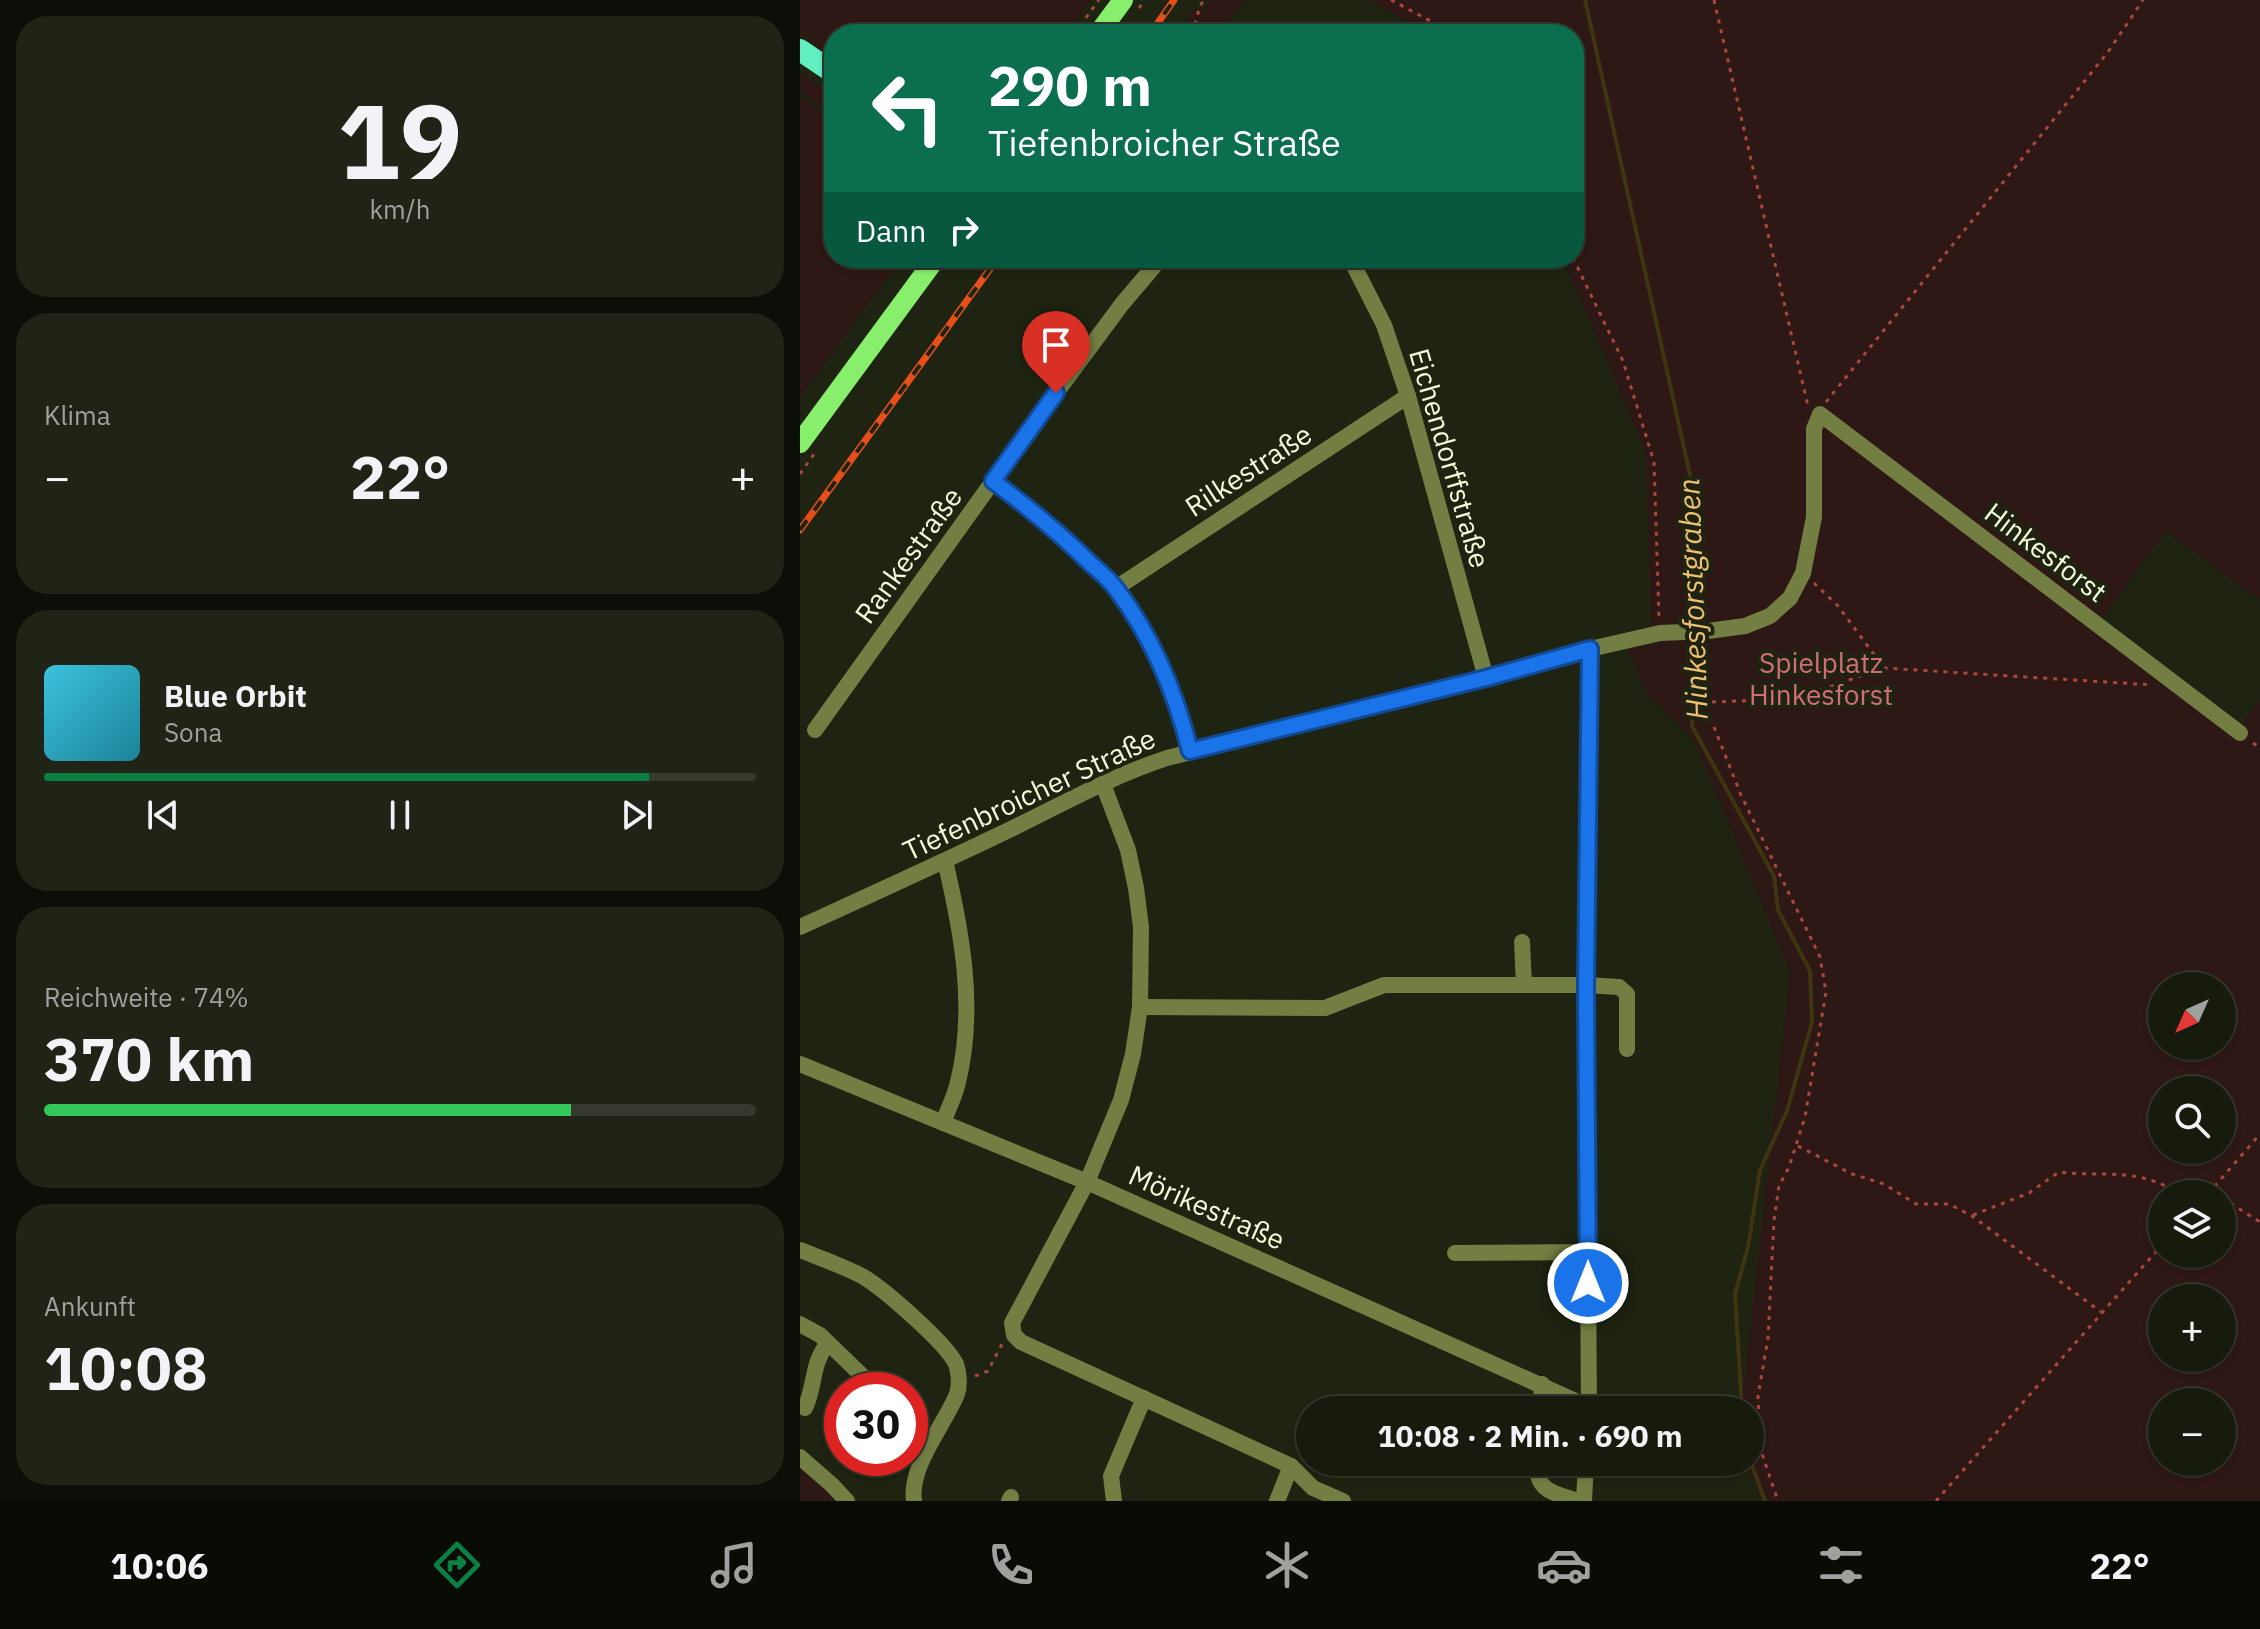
<!DOCTYPE html>
<html lang="de">
<head>
<meta charset="utf-8">
<style>
	body { margin:0; font-family:"IBM Plex Sans",sans-serif; background:#1f2416; color:#f1f3f6; height:100vh; display:flex; flex-direction:column; font-size:30px; white-space:nowrap }
	* { box-sizing:border-box; margin:0 }
	p { font-size:26px; color:#9ea19d }
	.icon { flex:none; width:44px; height:44px; fill:none; stroke:currentColor; stroke-width:2; stroke-linecap:round; stroke-linejoin:round }
	.map { position:relative; flex:1; overflow:hidden }
	.side { display:flex; flex-direction:column; gap:16px; padding:16px; background:#0c0f07; width:800px }
	.side>* { flex:none }
	.guide { position:absolute; left:24px; top:24px; width:760px; height:244px; border-radius:32px; box-shadow:0 2px 6px #0004,0 0 0 2px #35392e; background:#0b6e4f; color:#fff; overflow:hidden }
	.needle { width:52px; rotate:225deg }
	.buttons { position:absolute; left:1348px; top:972px; display:grid; gap:16px }
	.buttons a { display:grid; place-items:center; width:88px; height:88px; border-radius:50%; background:#161b0d; box-shadow:0 2px 6px #0004,0 0 0 2px #35392e; font-size:40px }
	.speed { position:absolute; left:24px; top:1372px; display:flex; gap:16px; font-size:40px; font-weight:700; text-align:center }
	.speed>* { display:grid; place-content:center; width:104px; height:104px; border-radius:50%; background:#161b0d; box-shadow:0 2px 6px #0004,0 0 0 2px #35392e; line-height:1 }
	.speed .limit { border:12px solid #d22; background:#fff; color:#111 }
	.pin { position:absolute; display:grid; place-items:center; width:68px; height:68px; color:#fff; margin:-82px -34px; border-radius:50% 50% 50% 0; rotate:-45deg; box-shadow:0 0 8px #0007 }
	.pin .icon { rotate:45deg }
	.me { position:absolute; width:88px; margin:-44px; rotate:0deg; stroke-linejoin:round; filter:drop-shadow(0 0 6px #0008) }
	.turn { display:flex; align-items:center; gap:28px; height:168px; padding:0 32px; font-size:36px }
	.turn .icon { width:104px; height:104px; stroke-width:2.5 }
	.turn b { display:block; font-size:56px; line-height:68px }
	.then { display:flex; align-items:center; height:76px; padding:0 32px; background:#0003; gap:16px; font-size:30px }
	.big { font-size:60px; font-weight:700; line-height:1.1 }
	.side .tile { flex:1; display:flex; flex-direction:column; justify-content:center; gap:12px; min-width:0; padding:0 28px; border-radius:32px; background:#1f2416 }
	.side .dial { align-items:center; gap:0 }
	.dial b { font-size:104px; line-height:1 }
	.song { display:flex; align-items:center; gap:24px }
	.cover { width:96px; height:96px; border-radius:12px; background:linear-gradient(135deg,hsl(190 70% 55%),hsl(190 70% 35%)) }
	.played { height:8px; border-radius:4px; background:linear-gradient(90deg,#0b8043 85%,#35392e 85%) }
	.keys { display:flex; justify-content:space-around; direction:ltr }
	.heat { display:flex; justify-content:space-between; align-items:center; font-size:44px; direction:ltr }
	.charge { height:12px; border-radius:6px; background:linear-gradient(90deg,#34c759 74%,#35392e 0) }
	.trip { position:absolute; left:496px; top:1396px; width:468px; height:80px; border-radius:40px; background:#161b0d; box-shadow:0 2px 6px #0004,0 0 0 2px #35392e; font-weight:700; line-height:80px; text-align:center }
	.tab-bar { display:flex; height:128px; justify-content:space-around; align-items:center; background:#090b05; color:#9ea19d }
	.tab-bar .icon { width:56px; height:56px }
	.tab-bar .current { color:#0b8043 }
	.tab-bar b { font-size:36px; color:#f1f3f6 }
	main { display:flex; flex:1; min-height:0 }
	.map>svg:first-child { display:block }
</style>
</head>
<body>
<main>
<section class="side">
<div class="tile dial"><b>19</b><p>km/h</p></div>
<div class="tile"><p>Klima</p>
<div class="heat"><a>−</a><b class="big">22°</b><a>+</a></div>
</div>
<div class="tile">
<div class="song"><i class="cover"></i><div><b>Blue Orbit</b><p>Sona</p></div></div>
<div class="played"></div>
<div class="keys"><svg class="icon" aria-label="previous" viewBox="0 0 24 24"><path d="M18 5L8 12l10 7zM5 5v14"/></svg><svg class="icon" aria-label="pause" viewBox="0 0 24 24"><path d="M8 5v14M16 5v14"/></svg><svg class="icon" aria-label="next" viewBox="0 0 24 24"><path d="M6 5l10 7-10 7zM19 5v14"/></svg></div>
</div>
<div class="tile"><p>Reichweite · 74%</p><b class="big">370 km</b><div class="charge"></div></div>
<div class="tile"><p>Ankunft</p><b class="big">10:08</b></div>
</section>
<div class="map">
<svg width="1460" height="1501" viewBox="0 0 1460 1501">
	<rect width="100%" height="100%" fill="#1e2411"/>
	<g fill="#2e1815" fill-rule="evenodd">
		<polygon points="0,0 291,0 267,34 34,34 34,56 0,35"/>
		<polygon points="410,0 446,0 417,34 376,34 393,10 403,10"/>
		<path d="M569,0H1460V600L1366,531L1294,629L1434,734L1460,700V1501H962L946,1462H950V1410H941L990,972L895,742L847,693L827,648L860,644L851,626L846,453L763,258H774V34H631ZM1362,986H1422V1046H1362ZM1362,1090H1422V1150H1362ZM1362,1194H1422V1254H1362ZM1362,1298H1422V1358H1362ZM1362,1402H1422V1462H1362Z"/>
		<polygon points="0,73 34,95 34,116 0,91"/>
		<polygon points="0,96 34,121 34,258 101,258 0,397"/>
		<polygon points="0,1464 40,1501 0,1501"/>
	</g>
	<g fill="none" stroke-linecap="round" stroke-linejoin="round">
		<g stroke="#3f3510" stroke-width="4">
			<polyline points="785,0 894,493 893,626"/>
			<polyline points="893,634 892,726 974,876 978,910 1010,971 1012,1022 987,1111 960,1170 948,1247 935,1294 942,1410"/>
			<polyline points="950,1460 965,1501"/>
		</g>
		<g stroke="#ab483d" stroke-width="3" stroke-dasharray="4 6" stroke-linecap="butt">
			<polyline points="591,0 655,34"/>
			<polyline points="914,0 1007,402 1010,404"/>
			<polyline points="339,8 345,0"/>
			<polyline points="274,34 299,0"/>
			<polyline points="392,34 400,6 404,0"/>
			<polyline points="773,258 823,361 854,462 859,618"/>
			<polyline points="1026,402 1308,52 1343,0"/>
			<polyline points="0,474 14,454"/>
			<polyline points="1014,583 1038,606 1084,668 1353,685"/>
			<polyline points="912,702 994,699 1084,668"/>
			<polyline points="914,727 941,795 1020,957 1026,992 1005,1117 989,1167 979,1186 974,1220 968,1338 958,1396 960,1448 978,1501"/>
			<polyline points="1453,743 1460,748"/>
			<polyline points="998,1146 1052,1174 1084,1184 1116,1204 1149,1204 1172,1216 1301,1312"/>
			<polyline points="1408,1194 1460,1134"/>
			<polyline points="1422,1198 1460,1222"/>
			<path d="M1173,1215L1229,1193L1259,1172C1288,1176 1319,1171 1347,1179C1359,1182 1371,1189 1382,1194"/>
			<polyline points="175,1376 188,1371 202,1344"/>
			<polyline points="1136,1501 1362,1245"/>
		</g>
		<g stroke="#727e42" stroke-width="16">
			<polyline points="550,258 584,325 608,396 686,678"/>
			<polyline points="193,481 258,531 316,588 339,623 365,674 381,715 390,751"/>
			<polyline points="316,588 608,396"/>
			<polyline points="15,730 256,393 322,304 361,258"/>
			<polyline points="303,784 328,850 336,888 341,927 340,1007 333,1054 321,1100 287,1182 212,1323 214,1335 221,1342 491,1466 513,1488 543,1501"/>
			<path d="M0,927C70,895 141,863 211,829C262,804 312,776 367,758L686,678L790,649L860,633L908,631L945,626L970,616L990,598L1003,573L1014,517V429L1020,414L1440,733"/>
			<polyline points="722,942 724,985"/>
			<polyline points="340,1007 525,1008 584,985 786,985 819,987 827,994 827,1049"/>
			<polyline points="0,1064 287,1182 789,1407"/>
			<path d="M143,1123C148,1109 155,1096 158,1082C176,1009 162,932 145,861"/>
			<path d="M0,1250C20,1258 43,1266 62,1276C83,1288 146,1343 156,1364C159,1372 160,1385 157,1394C144,1426 109,1466 114,1501"/>
			<polyline points="655,1253 788,1252"/>
			<polyline points="0,1324 20,1335 77,1390"/>
			<path d="M5,1408C16,1384 11,1364 28,1343"/>
			<polyline points="740,1410 742,1384"/>
			<polyline points="789,1410 786,985 790,649"/>
			<polyline points="110,1422 131,1442"/>
			<polyline points="0,1457 32,1485 47,1501"/>
			<path d="M737,1462C735,1492 755,1493 778,1501"/>
			<polyline points="209,1501 211,1497"/>
			<polyline points="314,1501 311,1476 344,1398"/>
			<polyline points="477,1501 491,1466"/>
			<polyline points="784,1501 786,1462"/>
		</g>
		<g stroke="#88ef6c" stroke-width="20">
			<polyline points="298,34 323,0"/>
			<polyline points="0,443 136,258"/>
		</g>
		<polyline stroke="#61eec1" stroke-width="22" points="0,50 34,73"/>
		<g stroke="#e64f1a" stroke-width="7">
			<g id="rail">
				<polyline points="350,34 374,0"/>
				<polyline points="0,530 198,258"/>
			</g>
		</g>
		<use href="#rail" stroke="#1e2411" stroke-width="4" stroke-dasharray="12" stroke-linecap="butt"/>
	</g>
	<g fill="none" stroke-linecap="round" stroke-linejoin="round">
		<g stroke="#114b97" stroke-width="20">
			<path id="route" d="M256,393L193,481C229,508 259,532 291,564C300,572 310,580 317,590C352,637 376,694 390,751L686,678L790,649L786,985L788,1283"/>
		</g>
		<use href="#route" stroke="#1a73e8" stroke-width="14"/>
	</g>
	<g text-anchor="middle" dominant-baseline="central" stroke-width="8" stroke-linejoin="round" paint-order="stroke">
		<g font-size="28" fill="#f1fbd9" stroke="#1e2411">
			<text transform="translate(650 458) rotate(74)">Eichendorffstraße</text>
			<text transform="translate(448 470) rotate(-33)">Rilkestraße</text>
			<text transform="translate(1246 552) rotate(37)">Hinkesforst</text>
			<text transform="translate(108 555) rotate(-54)">Rankestraße</text>
			<text transform="translate(229 794) rotate(-25)">Tiefenbroicher Straße</text>
			<text transform="translate(407 1207) rotate(24)">Mörikestraße</text>
		</g>
		<g font-size="28" fill="#d46c75" stroke="#1e2411">
			<text x="1021" y="662">Spielplatz<tspan x="1021" dy="32">Hinkesforst</tspan></text>
		</g>
		<g font-size="30" font-style="italic" fill="#f0c072" stroke="#1e2411">
			<text transform="translate(892 599) rotate(-92)">Hinkesforstgraben</text>
		</g>
	</g>
</svg>
<div class="buttons">
<a><svg class="needle" viewBox="-14 -14 28 28"><path d="M0-13l5 13h-10z" fill="#e53935"/><path d="M0 13l5-13h-10z" fill="#9ea19d"/></svg></a>
<a><svg class="icon" aria-label="search" viewBox="0 0 24 24"><circle cx="10" cy="10" r="6"/><path d="M15 15l6 6"/></svg></a>
<a><svg class="icon" aria-label="layers" viewBox="0 0 24 24"><path d="M12 4l9 5-9 5-9-5zM3 14l9 5 9-5"/></svg></a>
<a>+</a>
<a>−</a>
</div>
<div class="speed"><div class="limit">30</div></div>
<div class="pin" style="left:256px;top:393px;background:#d93025"><svg class="icon" aria-label="arrive" viewBox="0 0 24 24"><path d="M6 21V4h12l-3 4 3 4H6"/></svg></div>
<svg class="me" style="left:788px;top:1283px" viewBox="-20 -20 40 40"><circle r="17" fill="#1a73e8" stroke="#fff" stroke-width="3"/><path d="M0-11L8 9 0 5-8 9z" fill="#fff"/></svg>
<div class="trip">10:08 · 2 Min. · 690 m</div>
<div class="guide">
<div class="turn"><svg class="icon" aria-label="left" viewBox="0 0 24 24"><path d="M17 20v-9H6M10 6l-5 5 5 5"/></svg><div><b>290 m</b>Tiefenbroicher Straße</div></div>
<div class="then">Dann<svg class="icon" aria-label="right" viewBox="0 0 24 24"><path d="M7 20v-9h11M14 6l5 5-5 5"/></svg></div>
</div>
</div>
</main>
<nav class="tab-bar">
<b>10:06</b>
<svg class="icon current" aria-label="directions" viewBox="0 0 24 24"><path d="M12 3l9 9-9 9-9-9zM9 14v-3h6M13 9l2 2-2 2"/></svg>
<svg class="icon" aria-label="music" viewBox="0 0 24 24"><path d="M9 18V5l10-2v13"/><circle cx="6" cy="18" r="3"/><circle cx="16" cy="16" r="3"/></svg>
<svg class="icon" aria-label="phone" viewBox="0 0 24 24"><path d="M5 4h4l2 5-3 2q2 4 5 5l2-3 5 2v4C11 20 4 13 5 4z"/></svg>
<svg class="icon" aria-label="climate" viewBox="0 0 24 24"><path d="M12 3v18M4 7l16 10M4 17L20 7"/></svg>
<svg class="icon" aria-label="car" viewBox="0 0 24 24"><path d="M5 17H2v-5l4-1 3-4h7l3 4 3 1v5h-3M9 17h6M6 11h13"/><circle cx="7" cy="17" r="2"/><circle cx="17" cy="17" r="2"/></svg>
<svg class="icon" aria-label="filters" viewBox="0 0 24 24"><path d="M4 7h16M4 17h16"/><circle cx="9" cy="7" r="2"/><circle cx="15" cy="17" r="2"/></svg>
<b>22°</b>
</nav>
</body>
</html>
